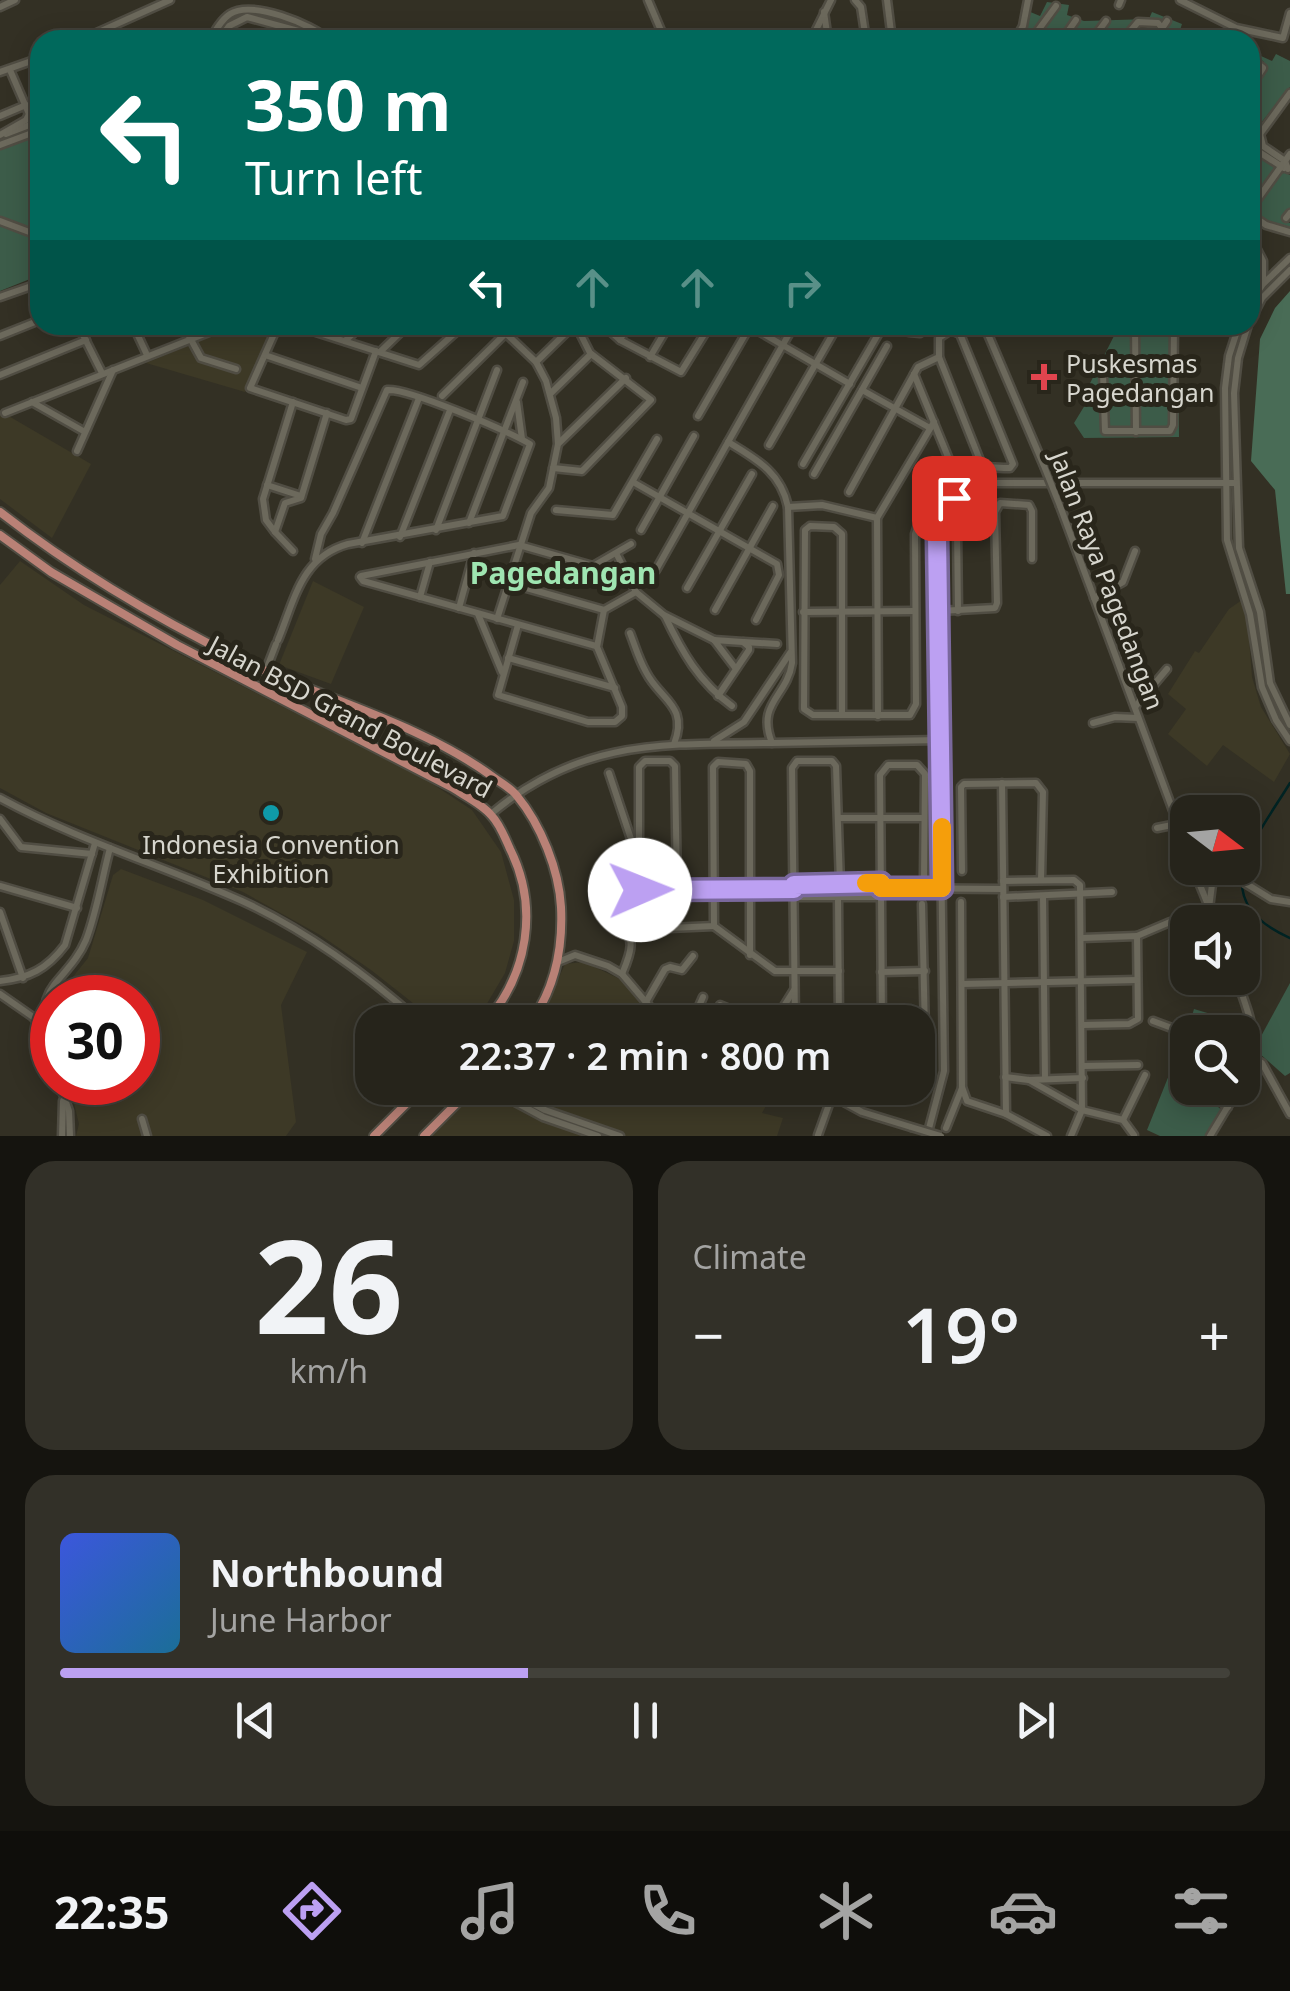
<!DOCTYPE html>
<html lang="en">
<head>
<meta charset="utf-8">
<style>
	body { margin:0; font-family:"Noto Sans",sans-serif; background:#323028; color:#f1f3f6; height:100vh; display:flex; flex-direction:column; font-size:38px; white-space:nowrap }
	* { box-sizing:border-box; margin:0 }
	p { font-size:32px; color:#a4a4a3 }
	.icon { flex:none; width:55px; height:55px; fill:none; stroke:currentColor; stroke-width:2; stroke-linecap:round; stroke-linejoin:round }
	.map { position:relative; height:1136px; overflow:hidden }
	.drawer { display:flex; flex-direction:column; gap:25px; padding:25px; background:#15140f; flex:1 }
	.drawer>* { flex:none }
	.hud { position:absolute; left:30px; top:30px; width:1230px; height:305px; border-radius:30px; box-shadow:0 5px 25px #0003,0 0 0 2px #42413a; background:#00695c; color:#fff; overflow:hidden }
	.needle { width:65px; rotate:106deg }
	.fabs { position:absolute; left:1170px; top:795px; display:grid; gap:20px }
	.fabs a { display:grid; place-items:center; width:90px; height:90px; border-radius:20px; background:#26241b; box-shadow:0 5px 25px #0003,0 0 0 2px #42413a; font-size:50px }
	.speed { position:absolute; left:30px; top:975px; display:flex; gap:20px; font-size:50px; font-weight:700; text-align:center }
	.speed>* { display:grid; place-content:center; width:130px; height:130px; border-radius:50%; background:#26241b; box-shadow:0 5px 25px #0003,0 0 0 2px #42413a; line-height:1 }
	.speed .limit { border:15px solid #d22; background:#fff; color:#111 }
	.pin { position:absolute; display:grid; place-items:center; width:85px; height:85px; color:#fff; margin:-42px; border-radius:20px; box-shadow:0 5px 15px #0006 }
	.me { position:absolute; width:110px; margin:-55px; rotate:89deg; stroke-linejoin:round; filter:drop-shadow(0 0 8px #0008) }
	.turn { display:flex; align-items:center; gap:35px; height:210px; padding:0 50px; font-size:45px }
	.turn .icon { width:130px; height:130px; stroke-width:2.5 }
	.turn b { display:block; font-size:70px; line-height:85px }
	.lanes { display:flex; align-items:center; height:95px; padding:0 50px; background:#0003; justify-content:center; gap:50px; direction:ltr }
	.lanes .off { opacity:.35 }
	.big { font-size:75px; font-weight:600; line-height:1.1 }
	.drawer .widget { flex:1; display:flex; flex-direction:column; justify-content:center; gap:15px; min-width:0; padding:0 35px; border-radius:30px; background:#323028 }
	.drawer .dial { align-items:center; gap:0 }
	.dial b { font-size:130px; line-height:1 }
	.song { display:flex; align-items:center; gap:30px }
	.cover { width:120px; height:120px; border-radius:15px; background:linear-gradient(135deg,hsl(230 70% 55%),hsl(200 70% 35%)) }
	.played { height:10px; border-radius:5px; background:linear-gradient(90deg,#bca0f2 40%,#42413a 40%) }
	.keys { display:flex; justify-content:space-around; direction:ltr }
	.heat { display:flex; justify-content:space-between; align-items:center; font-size:55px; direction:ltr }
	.drawer .tiles { flex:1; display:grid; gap:25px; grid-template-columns:1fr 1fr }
	.widget:last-child { grid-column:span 2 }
	.trip { position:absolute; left:355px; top:1005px; width:580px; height:100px; border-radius:30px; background:#26241b; box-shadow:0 5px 25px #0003,0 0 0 2px #42413a; font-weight:600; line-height:100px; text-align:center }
	.tab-bar { display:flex; height:160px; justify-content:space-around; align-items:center; background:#0f0e0b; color:#a4a4a3 }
	.tab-bar .icon { width:70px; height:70px }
	.tab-bar .on { color:#bca0f2 }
	.tab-bar b { font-size:45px; color:#f1f3f6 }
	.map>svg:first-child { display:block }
</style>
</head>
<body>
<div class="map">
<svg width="1290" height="1136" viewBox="0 0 1290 1136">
	<rect width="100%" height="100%" fill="#333024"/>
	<g fill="#3d3926">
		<polygon points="239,325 273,326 245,392 146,363"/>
		<polygon points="0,411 91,464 52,538 0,499"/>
		<polygon points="20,561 84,605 428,781 472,810 501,852 514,900 514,941 505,973 485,1007 471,1022 437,1022 371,970 320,935 243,892 46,813 0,788 0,585"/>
		<polygon points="313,581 364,607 331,684 279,665"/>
		<polygon points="1242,600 1248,626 1252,677 1261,707 1290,754 1274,782 1223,745 1207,766 1168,734 1186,709 1168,694 1195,651 1199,653 1229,609"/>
		<polygon points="121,869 203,900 307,952 281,1005 296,1122 286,1136 76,1136 79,1124 69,1083 138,1082 138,998 56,998 88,958 113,875"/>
		<polygon points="584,962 624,981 643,1001 653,1017 668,1022 539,1022 565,964"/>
		<polygon points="480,1088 671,1088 669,1094 718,1105 729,1088 764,1088 773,1093 762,1113 783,1118 777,1136 431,1136"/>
	</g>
	<g fill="#3c5c49">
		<polygon points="1047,2 1069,5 1067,15 1084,21 1149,19 1152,12 1182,24 1179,33 1196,40 1157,40 1163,23 1136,20 1120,40 1065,40 1075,19 1059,40 1018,40 1024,35 1028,11 1040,16"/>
		<polygon points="1250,51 1272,61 1276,54 1290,61 1290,87 1257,128 1250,129 1250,95 1267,68 1263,61 1250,55"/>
		<polygon points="40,135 40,275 0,291 0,150"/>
		<polygon points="1261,155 1276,169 1253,201 1260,202 1282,171 1290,175 1290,209 1282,220 1290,223 1290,231 1277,227 1250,209 1250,157"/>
		<polygon points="1111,325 1132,325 1132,427 1106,428 1105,371 1100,371 1100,384 1094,387 1100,394 1100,429 1109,435 1173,432 1176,426 1176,325 1178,325 1179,437 1084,438 1074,423 1085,405 1081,401 1117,330"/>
		<polygon points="1139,325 1170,325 1170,425 1167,429 1140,427"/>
		<polygon points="1290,983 1290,1073 1285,1076 1260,1054 1259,1040"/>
		<polygon points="1194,1009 1251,1026 1251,1049 1243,1049 1242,1032 1187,1032"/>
		<polygon points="1169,1075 1197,1090 1223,1111 1208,1136 1160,1136 1147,1130"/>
	</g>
	<polygon fill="#496c56" points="1290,291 1290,594 1286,594 1275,490 1251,461 1260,339 1275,308"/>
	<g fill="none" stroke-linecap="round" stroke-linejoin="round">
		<path stroke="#002323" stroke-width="2.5" d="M1290,783C1255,840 1202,899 1290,938"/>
		<g stroke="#504d43" stroke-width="11">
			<g id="minor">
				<polyline points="648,0 665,40"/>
				<polyline points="855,0 861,7 866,40"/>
				<polyline points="887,0 892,40"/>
				<polyline points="1180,0 1236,28 1283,38 1290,13"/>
				<polyline points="1119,5 1121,0"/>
				<polyline points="0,7 15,0"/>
				<polyline points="824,12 828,40"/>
				<polyline points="81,40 170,0"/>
				<path d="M210,40C215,31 221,20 230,14C252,0 311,24 329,40"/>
				<polyline points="219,40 229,26 247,17 302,32 316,40"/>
				<polyline points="811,40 831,0"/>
				<polyline points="1015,40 1023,26 1028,0"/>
				<polyline points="1031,40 1056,6"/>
				<polyline points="1062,40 1076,20"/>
				<polyline points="1092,40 1106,21"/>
				<polyline points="1123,40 1138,22 1158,23 1162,28"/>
				<polyline points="1154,40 1167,21"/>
				<polyline points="1250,58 1263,68 1250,88"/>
				<polyline points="10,70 29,114"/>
				<polyline points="0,72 40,58"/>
				<polyline points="0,116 26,105"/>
				<polyline points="1250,133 1260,134 1263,146 1285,161 1288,169"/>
				<polyline points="6,134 40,121"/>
				<polyline points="1260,134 1290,93"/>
				<polyline points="0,135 26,120 29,114 40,115"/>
				<polyline points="0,145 40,130"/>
				<polyline points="1259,152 1284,168"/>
				<polyline points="1257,200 1290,154"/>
				<polyline points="1250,214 1266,225 1290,232"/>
				<polyline points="1286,218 1290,213"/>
				<polyline points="0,221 40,236"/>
				<polyline points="1250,236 1263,261 1263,283"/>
				<polyline points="0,297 40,283"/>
				<polyline points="1250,303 1263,284 1290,258"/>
				<polyline points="1250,321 1262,298 1290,270"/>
				<polyline points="78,325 102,373"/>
				<polyline points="133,325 147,355"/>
				<polyline points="183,325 201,358 236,369"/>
				<polyline points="278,325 250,388 346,420 351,419 376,351"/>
				<polyline points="294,325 419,365 464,325"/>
				<polyline points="497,325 536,362 546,381 556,418 558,444 549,488 531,513 497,619"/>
				<polyline points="603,325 620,340 681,372 710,325"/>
				<polyline points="748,325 850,384"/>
				<polyline points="906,325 909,332 920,333"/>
				<polyline points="984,325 1044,466"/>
				<polyline points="1135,325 1136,432"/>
				<polyline points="1239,325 1229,356 1225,388 1227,540 1250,614 1262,687 1276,720 1290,741"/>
				<polyline points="1248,325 1238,358 1234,393 1239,548 1260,612 1270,683 1290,725"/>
				<polyline points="0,336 40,320"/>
				<polyline points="620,340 628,325"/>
				<polyline points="345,341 362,325"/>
				<polyline points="380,352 408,325"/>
				<polyline points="265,355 362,388"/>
				<polyline points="650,357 669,325"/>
				<polyline points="536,362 574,325"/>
				<polyline points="1103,373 1105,431 1170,431 1173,425 1174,325"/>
				<polyline points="914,374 953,469"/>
				<polyline points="0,375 86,340"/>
				<polyline points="862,390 930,428"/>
				<polyline points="550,394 591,354"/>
				<polyline points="442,396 514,325"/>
				<polyline points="32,402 85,432"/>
				<polyline points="293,402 263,499 266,520 275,532 285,503 301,498 327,413"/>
				<polyline points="517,402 522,439"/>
				<polyline points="5,413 227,325"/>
				<polyline points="698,416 750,326"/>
				<path d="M728,442C756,459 781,472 788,507L792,663C787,697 756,703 772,743"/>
				<polyline points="559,443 626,378"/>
				<polyline points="769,445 838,325"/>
				<polyline points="77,451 113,370"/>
				<polyline points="803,464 880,331"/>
				<polyline points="553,468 582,471 651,400 590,353 576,325"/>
				<polyline points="814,474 887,346"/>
				<polyline points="633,482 777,564 779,575 756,620"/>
				<polyline points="267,485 301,496"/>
				<polyline points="849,492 918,367 939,357"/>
				<polyline points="1060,506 1188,851"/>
				<polyline points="788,507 822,505 877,518"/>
				<polyline points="556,510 613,515 657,439"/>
				<polyline points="469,523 523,382"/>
				<polyline points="436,530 497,370"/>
				<polyline points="641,530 694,436"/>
				<polyline points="957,530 958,611"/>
				<polyline points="275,532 293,551"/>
				<polyline points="400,537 450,410"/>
				<polyline points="362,543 419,398"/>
				<polyline points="617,555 636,592 664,615 714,640"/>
				<polyline points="656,570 794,325"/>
				<polyline points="361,576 519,545 593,566 631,544"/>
				<polyline points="360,577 363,581 596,646"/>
				<polyline points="509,583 604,610"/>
				<polyline points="687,588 752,474"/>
				<polyline points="420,597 430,562"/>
				<polyline points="1094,598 1123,582 1135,551"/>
				<polyline points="459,608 474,553"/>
				<polyline points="715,610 773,506"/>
				<polyline points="939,611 995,608 997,603 995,512 1000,503 1029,505 1032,511 1032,559"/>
				<polyline points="803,612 915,611"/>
				<polyline points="478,614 502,672"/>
				<path d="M665,616C682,652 699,682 732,706"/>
				<polyline points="518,625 498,695 588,722 615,722 622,716 622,707 597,647 604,610 636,592"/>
				<path d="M630,633C635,646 639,660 646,672C660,700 689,705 674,744"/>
				<path d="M278,640C295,599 301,557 348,544L503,516L530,444C507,431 409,388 387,390L333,513L321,534L315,559"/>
				<polyline points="744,642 777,644"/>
				<polyline points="508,658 615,688"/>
				<polyline points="266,670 276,644"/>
				<polyline points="718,696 749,650 749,647 743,642 714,640 736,669"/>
				<polyline points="1135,707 1167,669"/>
				<path d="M842,715V534L834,527L810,526L805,530L804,709L813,715H910L916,704L915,534C919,521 940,475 952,470C967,464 993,468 1010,468L1013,464L960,334L951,330L939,338V357L983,468"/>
				<polyline points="878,716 877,518 934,422"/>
				<polyline points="1093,723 1115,717 1138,718"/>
				<polyline points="714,741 744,722 790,653"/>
				<polyline points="609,773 632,842 638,848"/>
				<polyline points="1002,783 1006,1114"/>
				<path d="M0,798C77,840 161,865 242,901C307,931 367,975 420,1022"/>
				<path d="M491,814C580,739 663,744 772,743C829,742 885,741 941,740"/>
				<polyline points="839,818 923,818"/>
				<polyline points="0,819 21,847 92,854"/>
				<polyline points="1157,828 1177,824"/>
				<polyline points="1193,868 1215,922"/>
				<polyline points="1194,870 1224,870 1271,899 1290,902"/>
				<polyline points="962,871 961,787 964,784 1036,783 1043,792 1041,880"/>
				<polyline points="1003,881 1074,880 1080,885 1082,1110 1071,1136"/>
				<polyline points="794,885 881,883"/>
				<polyline points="0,886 77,908"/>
				<polyline points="881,888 1003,889"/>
				<polyline points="677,889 675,766 670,761 645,761 639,767 639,922 647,929 714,926 713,767 718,762 746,764 750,771 750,955"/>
				<polyline points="640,890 794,889"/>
				<polyline points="794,897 881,897"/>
				<polyline points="1003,897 1112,892"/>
				<polyline points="1043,897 1045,1078"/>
				<polyline points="838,898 839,1022"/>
				<polyline points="961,902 962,1087 967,1101 1006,1114 1047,1136"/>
				<polyline points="1209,908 1214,869"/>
				<polyline points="0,912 23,978"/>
				<path d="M616,923C639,935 630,955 622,974"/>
				<polyline points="714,926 775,971 839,971"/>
				<polyline points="1137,936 1170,922"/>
				<polyline points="1082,938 1137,936 1138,1019 1129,1024 1083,1025"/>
				<polyline points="558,962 575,955 608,966 622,974 656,1014 680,1022"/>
				<polyline points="881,972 925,971"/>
				<path d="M1236,978C1249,1014 1264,1045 1242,1082"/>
				<path d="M0,981C29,978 47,969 65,945L95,843"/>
				<polyline points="962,984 1137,980"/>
				<polyline points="0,994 33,1017 44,1032"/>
				<polyline points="646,1002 665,969 670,967 682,970 693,956"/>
				<polyline points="720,1005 761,1022"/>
				<polyline points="1153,1021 1188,1034"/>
				<polyline points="692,1022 703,997"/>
				<polyline points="774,1022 794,990"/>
				<polyline points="795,1022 792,768 797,761 832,761 836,766 840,884"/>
				<polyline points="882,1022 880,775 888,765 917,765 925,774 924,877"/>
				<polyline points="918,1041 925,1032 922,904"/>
				<polyline points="1242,1049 1254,1052"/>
				<polyline points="1253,1058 1262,1063 1290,1114"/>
				<path d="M52,1061C46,1037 37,1007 54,985C66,970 78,959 86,940C97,911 102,878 110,848"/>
				<polyline points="1083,1066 1138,1065"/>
				<polyline points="1005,1077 1029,1080 1083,1078"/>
				<polyline points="1029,1080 1082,1110 1123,1120 1134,1135"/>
				<polyline points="59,1082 69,1111 70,1136"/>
				<polyline points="489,1088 543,1117 598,1136"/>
				<polyline points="504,1088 545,1110 620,1136"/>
				<polyline points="818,1088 862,1112 911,1127"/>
				<polyline points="1204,1088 1228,1107"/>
				<polyline points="142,1119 147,1136"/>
				<polyline points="1123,1120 1145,1075"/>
				<polyline points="946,1128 962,1088"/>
				<polyline points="818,1135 832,1096"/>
				<polyline points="62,1136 63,1101"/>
				<path d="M927,1136L944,1071L937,536C944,507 955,495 982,483H1235"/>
				<polyline points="1210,1136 1239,1088"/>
			</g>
		</g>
		<g stroke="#504d43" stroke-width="12">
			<g id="major">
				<path d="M0,512C73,569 156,618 239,659C322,699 418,722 493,777C501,783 511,788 517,796C541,825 559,870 561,907C563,948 555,988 531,1022"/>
				<path d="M0,535L51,572L177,645L453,788C465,796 482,804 491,815C500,824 505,838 510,849C539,907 528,974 486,1022"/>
				<polyline points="374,1136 422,1088"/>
				<polyline points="424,1136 472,1088"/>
			</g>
		</g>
		<use href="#minor" stroke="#6c695c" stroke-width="6"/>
		<use href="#major" stroke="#b98176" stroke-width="8"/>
		<g stroke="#504d43" stroke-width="11" stroke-linecap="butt">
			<g id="minor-bridge">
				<polyline points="1044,466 1060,506"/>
				<polyline points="911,1127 941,1136"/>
			</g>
		</g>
		<use href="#minor-bridge" stroke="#6c695c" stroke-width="6"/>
	</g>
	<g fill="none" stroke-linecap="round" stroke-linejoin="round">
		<g stroke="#7a689d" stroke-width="25">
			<polyline id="route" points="640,890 794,889 794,885 881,883 881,888 942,888 937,536 942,515 954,498"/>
		</g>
		<use href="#route" stroke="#bca0f2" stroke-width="18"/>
		<polyline stroke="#f59e0b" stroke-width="18" points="866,883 881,883 881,888 942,888 942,827"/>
	</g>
	<path fill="#e0444e" stroke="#29261b" stroke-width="4" d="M1039 362h10v10h10v10h-10v10h-10v-10h-10v-10h10z"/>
	<circle fill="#0f9aa8" stroke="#29261b" stroke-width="4" cx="271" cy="813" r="10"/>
	<g text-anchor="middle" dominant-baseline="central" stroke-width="10" stroke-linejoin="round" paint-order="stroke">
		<g font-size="25" fill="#d7d6ce" stroke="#29261b" text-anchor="start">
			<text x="1066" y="363">Puskesmas<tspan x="1066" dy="29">Pagedangan</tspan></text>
			<text x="271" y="844" text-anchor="middle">Indonesia Convention<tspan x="271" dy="29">Exhibition</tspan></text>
		</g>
		<g font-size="25" fill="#d7d6ce" stroke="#29261b">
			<text transform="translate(1108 580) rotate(69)">Jalan Raya Pagedangan</text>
			<text transform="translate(351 716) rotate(28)">Jalan BSD Grand Boulevard</text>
		</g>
		<g font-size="30" font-weight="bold" fill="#9fe5b1" stroke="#29261b">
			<text x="563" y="572">Pagedangan</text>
		</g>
	</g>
</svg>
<div class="fabs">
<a><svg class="needle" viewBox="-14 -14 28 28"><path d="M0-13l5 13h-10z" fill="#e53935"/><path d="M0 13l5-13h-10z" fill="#a4a4a3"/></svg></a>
<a><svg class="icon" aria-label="sound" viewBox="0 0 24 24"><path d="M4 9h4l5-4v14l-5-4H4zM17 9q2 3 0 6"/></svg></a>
<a><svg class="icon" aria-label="search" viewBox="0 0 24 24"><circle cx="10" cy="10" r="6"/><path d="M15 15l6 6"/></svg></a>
</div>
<div class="speed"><div class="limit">30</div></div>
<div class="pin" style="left:954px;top:498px;background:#d93025"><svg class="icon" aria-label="arrive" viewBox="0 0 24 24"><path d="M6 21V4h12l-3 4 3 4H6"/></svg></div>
<svg class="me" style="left:640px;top:890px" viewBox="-20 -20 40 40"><circle r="19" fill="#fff"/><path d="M0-13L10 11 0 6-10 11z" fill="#bca0f2"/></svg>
<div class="trip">22:37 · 2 min · 800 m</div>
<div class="hud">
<div class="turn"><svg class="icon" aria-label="left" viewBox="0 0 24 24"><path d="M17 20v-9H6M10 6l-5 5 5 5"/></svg><div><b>350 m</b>Turn left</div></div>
<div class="lanes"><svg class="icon" aria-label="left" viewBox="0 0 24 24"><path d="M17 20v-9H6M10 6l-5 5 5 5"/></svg><svg class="icon off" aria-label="ahead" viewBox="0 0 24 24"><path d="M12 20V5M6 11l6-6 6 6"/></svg><svg class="icon off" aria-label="ahead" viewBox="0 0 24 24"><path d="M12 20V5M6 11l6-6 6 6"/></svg><svg class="icon off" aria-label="right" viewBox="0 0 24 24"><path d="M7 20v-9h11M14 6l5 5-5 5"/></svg></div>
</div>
</div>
<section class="drawer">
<div class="tiles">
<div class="widget dial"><b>26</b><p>km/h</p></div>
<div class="widget"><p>Climate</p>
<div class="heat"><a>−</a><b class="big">19°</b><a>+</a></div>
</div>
<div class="widget">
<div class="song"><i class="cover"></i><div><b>Northbound</b><p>June Harbor</p></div></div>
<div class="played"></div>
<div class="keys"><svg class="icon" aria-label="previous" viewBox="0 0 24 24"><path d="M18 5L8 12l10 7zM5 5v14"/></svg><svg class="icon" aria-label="pause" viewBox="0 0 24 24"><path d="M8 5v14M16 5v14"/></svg><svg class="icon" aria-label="next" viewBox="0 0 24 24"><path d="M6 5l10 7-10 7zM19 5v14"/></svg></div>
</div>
</div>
</section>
<nav class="tab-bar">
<b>22:35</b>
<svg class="icon on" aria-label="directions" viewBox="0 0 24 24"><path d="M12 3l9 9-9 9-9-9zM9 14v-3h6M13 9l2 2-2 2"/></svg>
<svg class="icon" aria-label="music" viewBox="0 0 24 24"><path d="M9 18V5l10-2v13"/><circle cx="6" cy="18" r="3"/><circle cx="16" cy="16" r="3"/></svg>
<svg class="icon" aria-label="phone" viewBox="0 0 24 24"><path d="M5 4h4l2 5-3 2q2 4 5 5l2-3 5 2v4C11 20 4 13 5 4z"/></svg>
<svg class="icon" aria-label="climate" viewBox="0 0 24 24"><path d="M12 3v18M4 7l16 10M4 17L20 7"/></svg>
<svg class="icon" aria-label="car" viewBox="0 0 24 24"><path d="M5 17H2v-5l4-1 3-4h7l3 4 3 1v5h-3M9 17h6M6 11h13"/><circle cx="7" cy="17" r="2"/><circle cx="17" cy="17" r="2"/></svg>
<svg class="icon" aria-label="filters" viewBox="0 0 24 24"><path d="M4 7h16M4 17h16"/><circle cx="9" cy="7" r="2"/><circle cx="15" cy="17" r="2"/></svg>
</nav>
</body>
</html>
